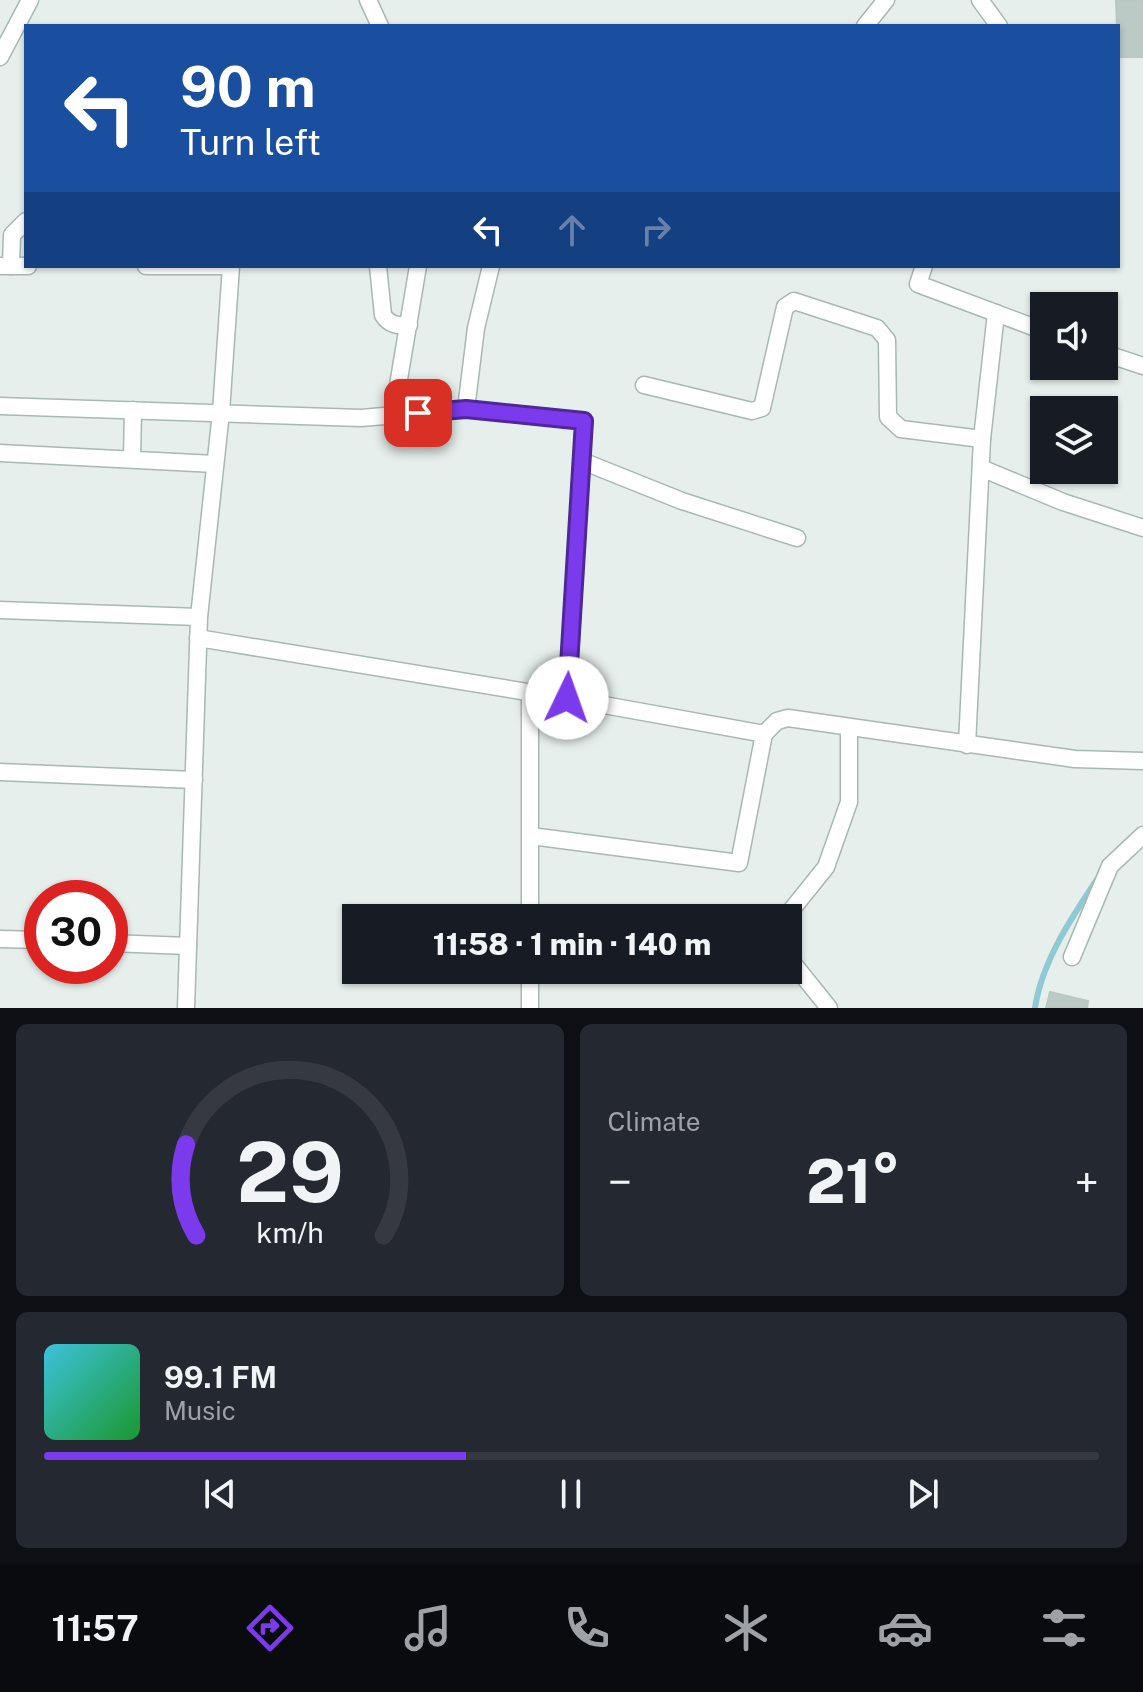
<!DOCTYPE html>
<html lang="en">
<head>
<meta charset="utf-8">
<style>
	body { margin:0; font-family:"Public Sans",sans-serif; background:#242831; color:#f1f3f6; height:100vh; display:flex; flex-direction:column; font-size:30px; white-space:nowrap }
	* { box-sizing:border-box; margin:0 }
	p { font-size:26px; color:#9ea1a6 }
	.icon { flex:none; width:44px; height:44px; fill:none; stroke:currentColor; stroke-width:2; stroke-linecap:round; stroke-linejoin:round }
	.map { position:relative; height:1008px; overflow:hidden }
	.panel { display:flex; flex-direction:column; gap:16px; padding:16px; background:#0d0f14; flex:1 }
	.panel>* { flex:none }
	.top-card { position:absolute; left:24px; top:24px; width:1096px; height:244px; border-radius:0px; box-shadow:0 2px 6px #0004; background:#1a4fa0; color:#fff; overflow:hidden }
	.controls { position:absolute; left:1030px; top:292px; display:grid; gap:16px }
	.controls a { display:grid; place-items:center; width:88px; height:88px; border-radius:0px; background:#171b24; box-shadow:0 2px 6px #0004; font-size:40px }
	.speed { position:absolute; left:24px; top:880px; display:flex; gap:16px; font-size:40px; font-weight:700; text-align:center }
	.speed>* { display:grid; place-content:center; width:104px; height:104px; border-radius:50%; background:#171b24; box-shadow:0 2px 6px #0004; line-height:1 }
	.speed .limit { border:12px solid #d22; background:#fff; color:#111 }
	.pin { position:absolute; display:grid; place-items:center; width:68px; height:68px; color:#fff; margin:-34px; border-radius:16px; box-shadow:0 4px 12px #0006 }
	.me { position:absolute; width:88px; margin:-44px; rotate:3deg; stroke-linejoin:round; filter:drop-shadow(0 0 6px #0008) }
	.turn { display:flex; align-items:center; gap:28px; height:168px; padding:0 24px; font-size:36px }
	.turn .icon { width:104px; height:104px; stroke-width:2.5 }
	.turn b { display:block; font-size:56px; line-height:68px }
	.lanes { display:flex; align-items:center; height:76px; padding:0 24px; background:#0003; justify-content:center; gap:40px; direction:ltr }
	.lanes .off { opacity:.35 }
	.big { font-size:60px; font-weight:800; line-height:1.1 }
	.panel .widget { flex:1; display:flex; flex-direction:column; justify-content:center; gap:12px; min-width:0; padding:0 28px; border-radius:12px; background:#242831 }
	.panel .dial { align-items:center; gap:0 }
	.dial svg { height:208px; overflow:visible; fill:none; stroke:#363941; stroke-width:7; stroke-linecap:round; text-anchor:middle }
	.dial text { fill:#f1f3f6; stroke:none }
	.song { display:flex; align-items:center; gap:24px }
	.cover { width:96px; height:96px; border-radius:12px; background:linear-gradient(135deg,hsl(190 70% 55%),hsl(130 70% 35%)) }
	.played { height:8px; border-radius:4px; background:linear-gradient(90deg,#7c3aed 40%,#363941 40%) }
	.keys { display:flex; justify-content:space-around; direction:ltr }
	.heat { display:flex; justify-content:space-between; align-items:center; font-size:44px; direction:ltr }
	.panel .tiles { flex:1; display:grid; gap:16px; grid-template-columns:1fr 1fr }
	.widget:last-child { grid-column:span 2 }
	.trip { position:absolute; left:342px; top:904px; width:460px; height:80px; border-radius:0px; background:#171b24; box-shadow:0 2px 6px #0004; font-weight:800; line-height:80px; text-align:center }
	.menu { display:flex; height:128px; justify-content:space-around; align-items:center; background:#090b0e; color:#9ea1a6 }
	.menu .icon { width:56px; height:56px }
	.menu .on { color:#7c3aed }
	.menu b { font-size:36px; color:#f1f3f6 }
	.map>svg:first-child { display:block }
</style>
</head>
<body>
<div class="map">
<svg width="1143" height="1008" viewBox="0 0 1143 1008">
	<rect width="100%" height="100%" fill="#e6efeb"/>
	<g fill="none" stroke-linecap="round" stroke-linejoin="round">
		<path stroke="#8ec9d4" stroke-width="6" d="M1035,1008C1042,961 1072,917 1098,878"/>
	</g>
	<g fill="#bbcac4" stroke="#b8c9c2" stroke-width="2">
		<polygon points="1116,0 1143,0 1143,57 1118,57"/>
		<polygon points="1050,992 1088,1001 1087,1008 1046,1008"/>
	</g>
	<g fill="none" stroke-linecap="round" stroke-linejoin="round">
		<g stroke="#a8b8b2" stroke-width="19">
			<g id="street">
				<polyline points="368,0 380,26"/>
				<polyline points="980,0 999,26"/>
				<polyline points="865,26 886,0"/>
				<polyline points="0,57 30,0"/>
				<polyline points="0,266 28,266"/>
				<polyline points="11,266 12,235 26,221"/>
				<polyline points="146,266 231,266 221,412 199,617 186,1008"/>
				<path d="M378,266L383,315C389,325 398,326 409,325"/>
				<polyline points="924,266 918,284 1044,331"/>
				<polyline points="1104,353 1143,366"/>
				<polyline points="644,385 752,411 762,408 785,307 794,301 877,328 887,340 888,417 901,429 982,439"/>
				<polyline points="0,406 361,418 466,409 476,328 491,266"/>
				<polyline points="466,409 584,421 567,698"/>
				<polyline points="393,415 418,266"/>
				<polyline points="0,453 215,464"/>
				<polyline points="132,458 133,410"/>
				<polyline points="582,461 682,501 797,538"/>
				<polyline points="981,468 1063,502 1143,528"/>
				<polyline points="0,610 199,617"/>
				<polyline points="198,638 582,701 764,734 777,721 788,718 1075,759 1143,761"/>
				<polyline points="530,692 530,918"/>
				<polyline points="967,745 982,439 996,313"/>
				<polyline points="0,772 194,780"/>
				<polyline points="531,836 739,863 764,734"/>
				<polyline points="785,918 826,867 849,802 849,728"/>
				<polyline points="0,939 42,940"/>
				<polyline points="110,943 188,946"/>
				<polyline points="788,957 829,1008"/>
				<polyline points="1072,957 1110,866 1143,835"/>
				<polyline points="530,1008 530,970"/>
			</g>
		</g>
		<use href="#street" stroke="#fff" stroke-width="16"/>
	</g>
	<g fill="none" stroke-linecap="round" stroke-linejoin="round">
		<g stroke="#51269a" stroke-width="20">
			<polyline id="route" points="418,413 466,409 584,421 567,698"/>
		</g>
		<use href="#route" stroke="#7c3aed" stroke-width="14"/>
	</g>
</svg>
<div class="controls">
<a><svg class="icon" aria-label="sound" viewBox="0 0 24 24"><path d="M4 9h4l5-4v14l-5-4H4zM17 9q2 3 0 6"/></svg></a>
<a><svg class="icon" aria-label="layers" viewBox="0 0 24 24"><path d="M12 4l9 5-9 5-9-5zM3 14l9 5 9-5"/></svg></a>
</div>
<div class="speed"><div class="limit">30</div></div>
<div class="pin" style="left:418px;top:413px;background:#d93025"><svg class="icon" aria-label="arrive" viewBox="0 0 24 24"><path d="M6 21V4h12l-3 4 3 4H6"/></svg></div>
<svg class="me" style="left:567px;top:698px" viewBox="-20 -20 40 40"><circle r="19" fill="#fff"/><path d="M0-13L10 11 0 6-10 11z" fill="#7c3aed"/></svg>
<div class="trip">11:58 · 1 min · 140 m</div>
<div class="top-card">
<div class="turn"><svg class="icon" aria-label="left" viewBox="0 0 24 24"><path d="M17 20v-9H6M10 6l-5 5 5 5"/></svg><div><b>90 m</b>Turn left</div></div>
<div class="lanes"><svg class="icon" aria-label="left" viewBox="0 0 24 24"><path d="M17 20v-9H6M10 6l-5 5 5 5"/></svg><svg class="icon off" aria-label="ahead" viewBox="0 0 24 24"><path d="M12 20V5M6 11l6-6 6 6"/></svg><svg class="icon off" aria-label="right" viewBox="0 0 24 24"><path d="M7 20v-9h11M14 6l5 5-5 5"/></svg></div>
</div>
</div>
<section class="panel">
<div class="tiles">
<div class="widget dial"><svg viewBox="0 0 100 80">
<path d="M14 69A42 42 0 1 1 86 69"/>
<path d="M14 69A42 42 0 0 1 10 34" stroke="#7c3aed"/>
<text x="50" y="56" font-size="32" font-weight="700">29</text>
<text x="50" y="72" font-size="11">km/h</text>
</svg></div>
<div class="widget"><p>Climate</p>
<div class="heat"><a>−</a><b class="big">21°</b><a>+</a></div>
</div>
<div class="widget">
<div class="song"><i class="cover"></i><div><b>99.1 FM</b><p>Music</p></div></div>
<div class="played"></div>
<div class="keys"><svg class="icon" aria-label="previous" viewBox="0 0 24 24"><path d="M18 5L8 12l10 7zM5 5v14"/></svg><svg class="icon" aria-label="pause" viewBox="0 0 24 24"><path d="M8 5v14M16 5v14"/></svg><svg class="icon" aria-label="next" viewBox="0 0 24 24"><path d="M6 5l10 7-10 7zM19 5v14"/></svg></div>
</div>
</div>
</section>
<nav class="menu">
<b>11:57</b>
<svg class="icon on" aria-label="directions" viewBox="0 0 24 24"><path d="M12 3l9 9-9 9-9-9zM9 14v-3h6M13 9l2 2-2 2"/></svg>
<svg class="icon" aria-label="music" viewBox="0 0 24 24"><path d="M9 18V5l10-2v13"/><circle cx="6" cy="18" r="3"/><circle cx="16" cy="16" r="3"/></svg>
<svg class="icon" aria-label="phone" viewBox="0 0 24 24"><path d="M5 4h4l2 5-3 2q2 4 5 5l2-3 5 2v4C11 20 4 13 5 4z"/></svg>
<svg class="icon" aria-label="climate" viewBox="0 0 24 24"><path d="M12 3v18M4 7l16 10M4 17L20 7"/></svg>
<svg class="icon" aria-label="car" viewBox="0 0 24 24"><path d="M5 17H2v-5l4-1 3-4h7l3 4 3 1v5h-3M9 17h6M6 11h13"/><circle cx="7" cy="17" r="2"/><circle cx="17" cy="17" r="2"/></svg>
<svg class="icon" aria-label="filters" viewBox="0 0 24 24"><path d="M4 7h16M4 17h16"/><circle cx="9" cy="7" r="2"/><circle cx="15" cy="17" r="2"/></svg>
</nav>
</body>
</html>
